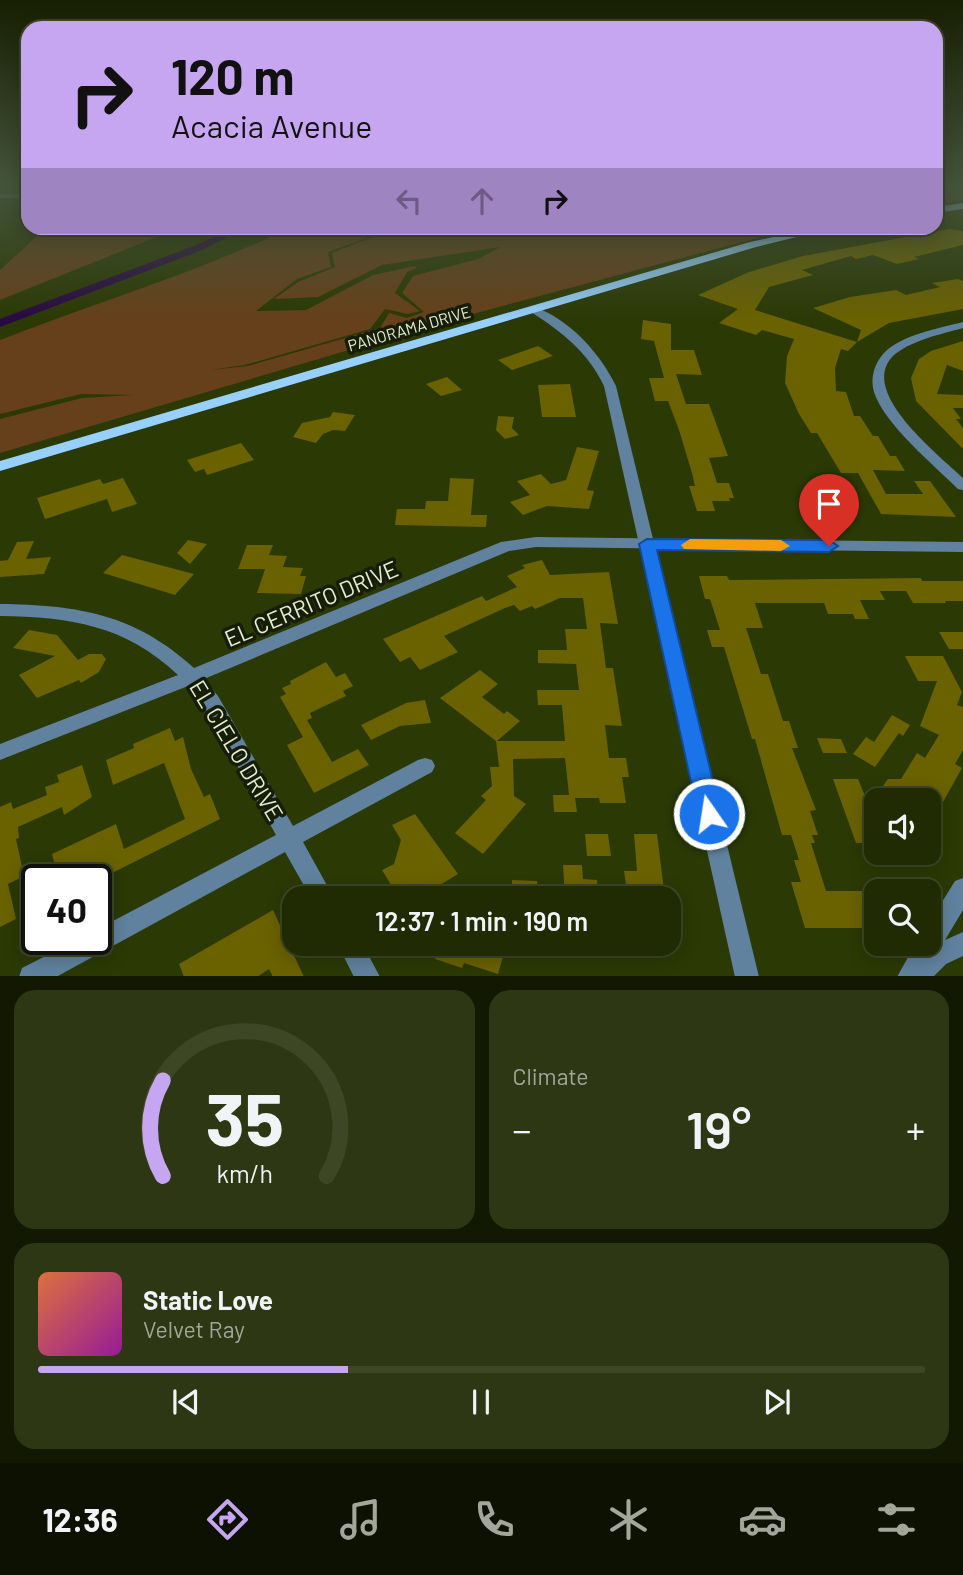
<!DOCTYPE html>
<html lang="en">
<head>
<meta charset="utf-8">
<style>
	body { margin:0; font-family:Barlow,sans-serif; background:#2d3713; color:#f1f3f6; height:100vh; display:flex; flex-direction:column; font-size:26px; white-space:nowrap }
	* { box-sizing:border-box; margin:0 }
	p { font-size:23px; color:#a2a79a }
	.icon { flex:none; width:38px; height:38px; fill:none; stroke:currentColor; stroke-width:2; stroke-linecap:round; stroke-linejoin:round }
	.map { position:relative; height:976px; overflow:hidden }
	.drawer { display:flex; flex-direction:column; gap:14px; padding:14px; background:#121802; flex:1 }
	.drawer>* { flex:none }
	.guide { position:absolute; left:21px; top:21px; width:922px; height:214px; border-radius:21px; box-shadow:0 4px 18px #0003,0 0 0 2px #3d4726; background:#c6a6f0; color:#111; overflow:hidden }
	.fabs { position:absolute; left:864px; top:788px; display:grid; gap:14px }
	.fabs a { display:grid; place-items:center; width:77px; height:77px; border-radius:14px; background:#202b04; box-shadow:0 4px 18px #0003,0 0 0 2px #3d4726; font-size:35px }
	.speed { position:absolute; left:21px; top:864px; display:flex; gap:14px; font-size:35px; font-weight:700; text-align:center }
	.speed>* { display:grid; place-content:center; width:91px; height:91px; border-radius:50%; background:#202b04; box-shadow:0 4px 18px #0003,0 0 0 2px #3d4726; line-height:1 }
	.speed .limit { border:4px solid #111; border-radius:10px; background:#fff; color:#111 }
	.pin { position:absolute; display:grid; place-items:center; width:60px; height:60px; color:#fff; margin:-72px -30px; border-radius:50% 50% 50% 0; rotate:-45deg; box-shadow:0 0 7px #0007 }
	.pin .icon { rotate:45deg }
	.me { position:absolute; width:77px; margin:-38px; rotate:347deg; stroke-linejoin:round; filter:drop-shadow(0 0 5px #0008) }
	.turn { display:flex; align-items:center; gap:24px; height:147px; padding:0 35px; font-size:32px }
	.turn .icon { width:91px; height:91px; stroke-width:2.5 }
	.turn b { display:block; font-size:49px; line-height:60px }
	.lanes { display:flex; align-items:center; height:66px; padding:0 35px; background:#0003; justify-content:center; gap:35px; direction:ltr }
	.lanes .off { opacity:.35 }
	.big { font-size:52px; font-weight:600; line-height:1.1 }
	.drawer .card { flex:1; display:flex; flex-direction:column; justify-content:center; gap:10px; min-width:0; padding:0 24px; border-radius:21px; background:#2d3713 }
	.drawer .dial { align-items:center; gap:0 }
	.dial svg { height:182px; overflow:visible; fill:none; stroke:#3d4726; stroke-width:7; stroke-linecap:round; text-anchor:middle }
	.dial text { fill:#f1f3f6; stroke:none }
	.song { display:flex; align-items:center; gap:21px }
	.cover { width:84px; height:84px; border-radius:10px; background:linear-gradient(135deg,hsl(20 70% 55%),hsl(300 70% 35%)) }
	.played { height:7px; border-radius:4px; background:linear-gradient(90deg,#c6a6f0 35%,#3d4726 35%) }
	.keys { display:flex; justify-content:space-around; direction:ltr }
	.heat { display:flex; justify-content:space-between; align-items:center; font-size:38px; direction:ltr }
	.drawer .tiles { flex:1; display:grid; gap:14px; grid-template-columns:1fr 1fr }
	.card:last-child { grid-column:span 2 }
	.trip { position:absolute; left:282px; top:886px; width:399px; height:70px; border-radius:21px; background:#202b04; box-shadow:0 4px 18px #0003,0 0 0 2px #3d4726; font-weight:600; line-height:70px; text-align:center }
	.menu { display:flex; height:112px; justify-content:space-around; align-items:center; background:#0d1102; color:#a2a79a }
	.menu .icon { width:49px; height:49px }
	.menu .on { color:#c6a6f0 }
	.menu b { font-size:32px; color:#f1f3f6 }
	.map>svg:first-child { display:block }
</style>
</head>
<body>
<div class="map">
<svg width="963" height="977" viewBox="0 0 963 977">
	<rect width="100%" height="100%" fill="#2b3905"/>
	<g fill="#66401a">
		<polygon points="936,185 963,185 963,200 936,204"/>
		<polygon points="46,228 179,228 0,300 0,270"/>
		<path d="M290,228H394L328,252L331,267L297,279L256,311L306,310L373,275L415,266L417,268L407,272L395,293L420,311L408,314L385,309L370,329L245,365L210,370L248,366L380,328L389,313L407,318L424,312L402,293L413,276L478,259L500,247L382,265L318,297L274,299L298,282L335,267L332,253L390,230L794,228L454,319L0,453V419L82,398L133,395L81,394L0,414V340C97,302 196,273 290,228Z"/>
	</g>
	<g fill="none" stroke-linecap="round" stroke-linejoin="round">
		<polygon fill="#290944" fill-rule="evenodd" points="234,228 246,228 202,250 0,327 0,319 194,246"/>
	</g>
	<g fill="#6a6100">
		<polygon points="949,229 963,231 963,245 914,257 919,259 897,264 873,255 856,259 851,256 802,270 813,275 769,287 755,310 857,342 848,351 841,349 835,368 836,391 846,392 854,416 860,416 873,436 878,436 890,456 896,456 905,471 873,470 886,494 923,494 914,481 930,481 956,517 881,514 858,473 841,473 817,433 811,433 799,414 785,383 787,356 794,339 762,330 756,335 719,323 738,309 698,295 749,272 803,256"/>
		<polygon points="958,279 963,281 963,309 889,323 857,342 861,330 813,308 850,297 896,290 906,295 940,287 932,283"/>
		<polygon points="643,320 671,324 671,350 694,350 702,375 676,374 686,404 709,404 728,456 709,458 717,483 729,483 734,498 729,498 730,501 712,501 715,511 697,511 689,486 695,486 692,473 679,430 668,401 655,401 649,378 664,378 654,341 641,339"/>
		<polygon points="963,341 963,371 947,365 937,394 963,395 963,408 953,408 961,419 956,419 963,428 963,449 916,401 911,378 919,359 931,351"/>
		<polygon points="538,346 553,356 512,370 498,360"/>
		<polygon points="447,377 462,390 441,396 426,384"/>
		<polygon points="570,384 576,417 542,417 538,385"/>
		<polygon points="333,412 355,415 345,431 333,430 323,434 316,443 293,437 302,423 330,417"/>
		<polygon points="498,416 514,417 512,428 519,435 505,439 496,430"/>
		<polygon points="241,443 254,460 207,475 204,469 195,472 187,460"/>
		<polygon points="577,447 599,451 587,490 594,491 589,509 547,506 523,515 510,502 530,495 517,481 541,474 551,484 566,480"/>
		<polygon points="123,478 137,504 112,512 107,499 45,519 37,498 100,479 103,484"/>
		<polygon points="450,478 474,479 471,515 487,515 486,527 395,525 397,509 425,509 426,501 448,501"/>
		<polygon points="188,540 207,544 190,564 177,553"/>
		<polygon points="34,541 26,559 51,557 44,574 0,577 0,561 8,560 17,542"/>
		<polygon points="247,545 273,545 269,555 287,556 283,567 303,568 300,576 306,576 301,594 257,593 265,569 238,569"/>
		<polygon points="122,555 194,574 175,595 103,573"/>
		<polygon points="542,560 550,575 609,572 618,624 600,623 606,668 613,668 622,726 605,725 609,758 626,758 629,777 622,777 626,803 600,803 599,798 575,798 577,812 554,812 553,795 569,795 565,758 513,759 514,796 526,804 483,854 455,833 486,800 481,796 492,786 490,767 499,767 496,741 440,698 480,670 498,684 482,697 504,714 507,711 520,721 497,741 565,741 562,705 538,705 537,690 579,690 576,664 538,663 538,650 567,650 565,629 587,629 583,598 560,598 535,609 532,606 520,611 514,605 505,608 444,636 458,652 420,670 410,657 400,662 383,639 482,596 486,601 517,587 507,576 525,568 522,565"/>
		<polygon points="699,576 727,576 729,580 921,578 922,581 963,581 963,601 945,601 946,603 913,603 906,591 880,591 885,600 860,600 869,619 855,619 853,614 828,614 824,603 755,603 763,628 746,628 761,674 768,674 783,721 789,721 798,748 792,748 816,810 810,811 818,835 812,835 815,843 811,843 826,891 877,891 877,928 805,928 791,882 801,882 794,860 799,860 791,835 782,835 755,739 752,739 724,647 712,647 707,630 720,630 710,599 705,599"/>
		<polygon points="29,630 57,635 78,660 89,654 102,654 106,659 99,672 81,683 79,680 37,698 19,675 55,656 13,648"/>
		<polygon points="939,632 963,632 963,649 949,649"/>
		<polygon points="905,656 943,656 962,692 957,705 963,707 963,750 955,764 962,768 929,827 929,800 910,800 901,794 895,800 880,790 888,779 901,779 917,753 925,758 939,735 920,726 937,681 918,681"/>
		<polygon points="326,662 336,677 345,673 353,686 343,691 346,696 310,713 312,718 307,720 332,762 358,749 369,765 314,793 287,745 303,737 280,697 286,694 282,688 291,684 290,681"/>
		<polygon points="425,700 431,723 400,726 371,740 361,725 406,703"/>
		<polygon points="892,715 910,725 903,736 899,733 875,767 853,754 866,737 874,742"/>
		<polygon points="170,728 175,741 183,737 191,769 204,797 210,794 220,819 98,880 59,880 52,854 116,824 124,849 185,819 164,763 113,785 106,760 134,748 133,744"/>
		<polygon points="817,738 841,739 847,753 823,753"/>
		<polygon points="82,765 92,797 64,815 62,807 18,827 19,838 16,839 24,876 8,884 16,919 0,927 0,807 11,802 13,809 47,795 45,787 59,782 57,775"/>
		<polygon points="833,779 858,779 877,825 877,843 856,843"/>
		<polygon points="415,814 458,874 419,898 399,898 382,870 394,864 401,840 392,825"/>
		<polygon points="585,834 608,834 611,856 587,856"/>
		<polygon points="634,834 657,834 665,898 628,898 624,871 637,871"/>
		<polygon points="563,865 582,865 583,879 597,880 599,898 565,898"/>
		<polygon points="512,880 537,881 538,898 512,898"/>
		<polygon points="273,910 304,977 273,977 269,969 257,977 184,977 179,964"/>
		<polygon points="440,943 507,943 498,974 464,963 462,968 435,959"/>
	</g>
	<g fill="none" stroke-linecap="round" stroke-linejoin="round">
		<g fill="#60829e" fill-rule="evenodd">
			<rect x="0" y="194" width="28" height="4"/>
			<path d="M963,322V328C942,334 908,341 892,357C859,393 939,455 963,478V490L958,489C934,465 884,424 874,392C870,378 874,364 884,353C901,335 940,328 963,322Z"/>
			<path d="M536,537L963,542V552L536,547L509,551L204,679L218,696L293,826L418,760L425,758L432,760L435,766L432,772L303,842L334,898H311L285,852L56,977H19L22,968L77,940H96V930L276,835L204,706L188,686L0,760V744L178,675C125,625 70,617 0,616V604C78,605 135,614 194,668L501,542Z"/>
			<polygon points="963,878 963,910 945,940 963,932 963,956 946,964 933,977 897,977 916,943 929,943 929,923 955,881"/>
			<polygon points="337,943 362,943 380,977 354,977"/>
		</g>
		<path fill="#60829e" fill-rule="evenodd" d="M535,307C570,320 600,353 616,386L759,977H735L604,386C588,352 562,332 531,312V308Z"/>
		<g fill="#97d0fe" fill-rule="evenodd">
			<polygon points="963,203 963,209 936,213 936,207"/>
			<polygon points="815,228 833,228 756,247 0,471 0,461 750,242"/>
		</g>
	</g>
	<linearGradient id="sky" x2="0" y2="1"><stop stop-color="#181f03"/><stop offset="0.58" stop-color="#44543b"/><stop offset="1" stop-color="#44543b" stop-opacity="0"/></linearGradient>
	<rect width="963" height="321" fill="url(#sky)"/>
	<polygon fill="#1a73e8" stroke="#114b97" stroke-width="2" points="647,539 829,540 838,546 829,552 657,550 721,814 718,822 709,825 701,822 698,814 639,544"/>
	<polygon fill="#f59e0b" points="690,539 781,540 790,546 781,551 684,549 681,545"/>
	<g text-anchor="middle" dominant-baseline="central" stroke-width="7" stroke-linejoin="round" paint-order="stroke">
		<g font-size="16" fill="#e4eed3" stroke="#171d09">
			<text transform="translate(409 328) rotate(-16)">PANORAMA DRIVE</text>
		</g>
		<g font-size="23" fill="#e4eed3" stroke="#171d09">
			<text transform="translate(311 603) rotate(-23)">EL CERRITO DRIVE</text>
			<text transform="translate(237 750) rotate(59)">EL CIELO DRIVE</text>
		</g>
	</g>
</svg>
<div class="fabs">
<a><svg class="icon" aria-label="sound" viewBox="0 0 24 24"><path d="M4 9h4l5-4v14l-5-4H4zM17 9q2 3 0 6"/></svg></a>
<a><svg class="icon" aria-label="search" viewBox="0 0 24 24"><circle cx="10" cy="10" r="6"/><path d="M15 15l6 6"/></svg></a>
</div>
<div class="speed"><div class="limit">40</div></div>
<div class="pin" style="left:829px;top:546px;background:#d93025"><svg class="icon" aria-label="arrive" viewBox="0 0 24 24"><path d="M6 21V4h12l-3 4 3 4H6"/></svg></div>
<svg class="me" style="left:709px;top:814px" viewBox="-20 -20 40 40"><circle r="17" fill="#1a73e8" stroke="#fff" stroke-width="3"/><path d="M0-11L8 9 0 5-8 9z" fill="#fff"/></svg>
<div class="trip">12:37 · 1 min · 190 m</div>
<div class="guide">
<div class="turn"><svg class="icon" aria-label="right" viewBox="0 0 24 24"><path d="M7 20v-9h11M14 6l5 5-5 5"/></svg><div><b>120 m</b>Acacia Avenue</div></div>
<div class="lanes"><svg class="icon off" aria-label="left" viewBox="0 0 24 24"><path d="M17 20v-9H6M10 6l-5 5 5 5"/></svg><svg class="icon off" aria-label="ahead" viewBox="0 0 24 24"><path d="M12 20V5M6 11l6-6 6 6"/></svg><svg class="icon" aria-label="right" viewBox="0 0 24 24"><path d="M7 20v-9h11M14 6l5 5-5 5"/></svg></div>
</div>
</div>
<section class="drawer">
<div class="tiles">
<div class="card dial"><svg viewBox="0 0 100 80">
<path d="M14 69A42 42 0 1 1 86 69"/>
<path d="M14 69A42 42 0 0 1 14 27" stroke="#c6a6f0"/>
<text x="50" y="56" font-size="32" font-weight="700">35</text>
<text x="50" y="72" font-size="11">km/h</text>
</svg></div>
<div class="card"><p>Climate</p>
<div class="heat"><a>−</a><b class="big">19°</b><a>+</a></div>
</div>
<div class="card">
<div class="song"><i class="cover"></i><div><b>Static Love</b><p>Velvet Ray</p></div></div>
<div class="played"></div>
<div class="keys"><svg class="icon" aria-label="previous" viewBox="0 0 24 24"><path d="M18 5L8 12l10 7zM5 5v14"/></svg><svg class="icon" aria-label="pause" viewBox="0 0 24 24"><path d="M8 5v14M16 5v14"/></svg><svg class="icon" aria-label="next" viewBox="0 0 24 24"><path d="M6 5l10 7-10 7zM19 5v14"/></svg></div>
</div>
</div>
</section>
<nav class="menu">
<b>12:36</b>
<svg class="icon on" aria-label="directions" viewBox="0 0 24 24"><path d="M12 3l9 9-9 9-9-9zM9 14v-3h6M13 9l2 2-2 2"/></svg>
<svg class="icon" aria-label="music" viewBox="0 0 24 24"><path d="M9 18V5l10-2v13"/><circle cx="6" cy="18" r="3"/><circle cx="16" cy="16" r="3"/></svg>
<svg class="icon" aria-label="phone" viewBox="0 0 24 24"><path d="M5 4h4l2 5-3 2q2 4 5 5l2-3 5 2v4C11 20 4 13 5 4z"/></svg>
<svg class="icon" aria-label="climate" viewBox="0 0 24 24"><path d="M12 3v18M4 7l16 10M4 17L20 7"/></svg>
<svg class="icon" aria-label="car" viewBox="0 0 24 24"><path d="M5 17H2v-5l4-1 3-4h7l3 4 3 1v5h-3M9 17h6M6 11h13"/><circle cx="7" cy="17" r="2"/><circle cx="17" cy="17" r="2"/></svg>
<svg class="icon" aria-label="filters" viewBox="0 0 24 24"><path d="M4 7h16M4 17h16"/><circle cx="9" cy="7" r="2"/><circle cx="15" cy="17" r="2"/></svg>
</nav>
</body>
</html>
